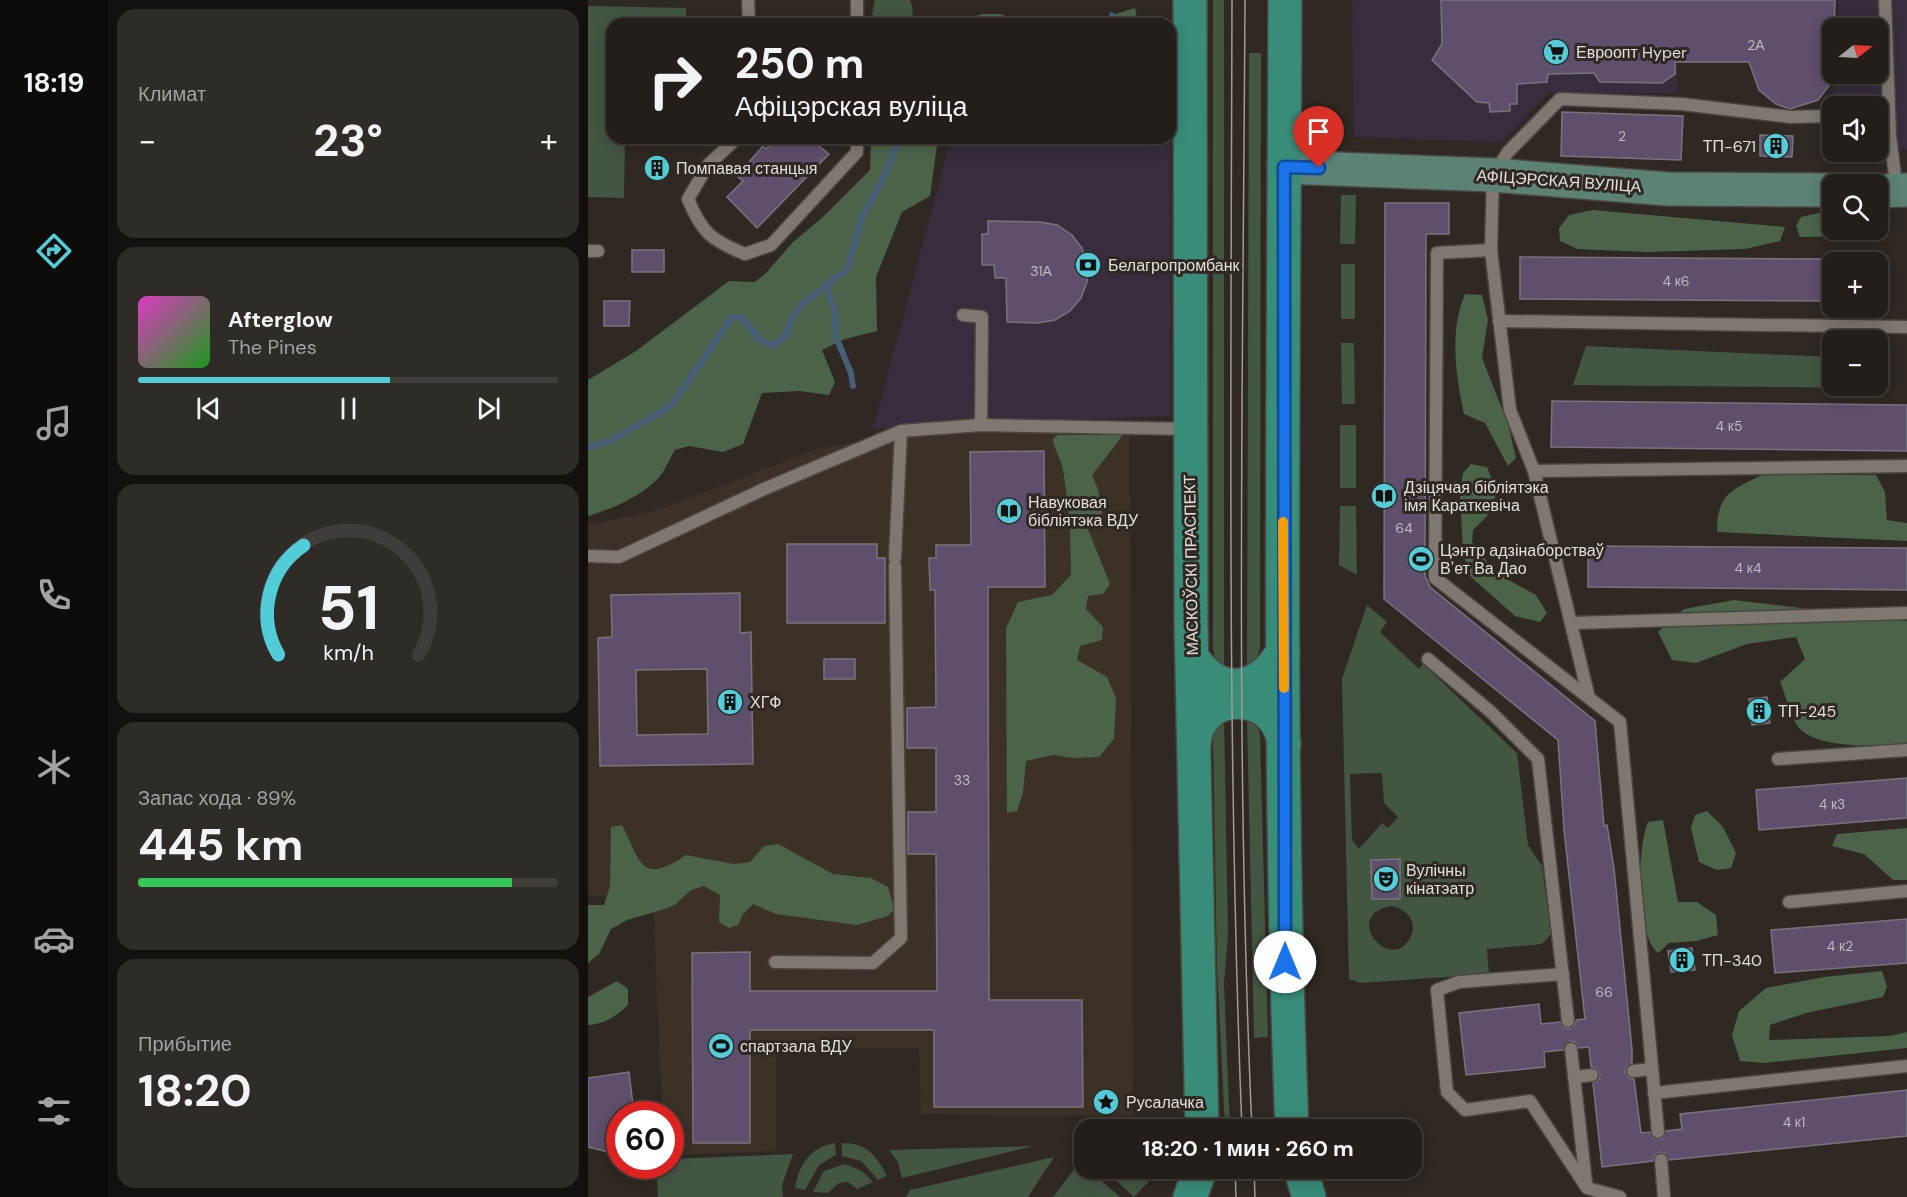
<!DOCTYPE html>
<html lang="ru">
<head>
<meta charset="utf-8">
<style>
	body { margin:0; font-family:"DM Sans",sans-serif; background:#2f2b27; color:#f1f3f6; height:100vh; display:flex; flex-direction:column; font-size:22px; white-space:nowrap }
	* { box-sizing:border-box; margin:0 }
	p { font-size:20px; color:#a3a2a2 }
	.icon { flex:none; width:33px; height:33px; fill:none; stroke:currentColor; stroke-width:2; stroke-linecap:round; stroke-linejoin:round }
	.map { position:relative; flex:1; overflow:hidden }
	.drawer { display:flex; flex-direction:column; gap:9px; padding:9px; background:#13100e; width:480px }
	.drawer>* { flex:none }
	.top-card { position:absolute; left:18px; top:18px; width:570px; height:126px; border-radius:18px; box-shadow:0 3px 15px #0003,0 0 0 2px #403c39; background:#231e1a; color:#f1f3f6; overflow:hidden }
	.needle { width:39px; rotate:72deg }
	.controls { position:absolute; left:1234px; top:18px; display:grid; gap:12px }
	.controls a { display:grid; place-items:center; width:66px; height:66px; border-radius:12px; background:#231e1a; box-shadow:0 3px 15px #0003,0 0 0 2px #403c39; font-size:30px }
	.speed { position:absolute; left:18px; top:1101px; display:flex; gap:12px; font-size:30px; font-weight:700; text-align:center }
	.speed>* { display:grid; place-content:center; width:78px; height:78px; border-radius:50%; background:#231e1a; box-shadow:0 3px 15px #0003,0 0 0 2px #403c39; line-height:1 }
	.speed .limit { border:9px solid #d22; background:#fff; color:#111 }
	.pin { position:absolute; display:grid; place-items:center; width:51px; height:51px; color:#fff; margin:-62px -26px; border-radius:50% 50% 50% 0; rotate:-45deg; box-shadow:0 0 6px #0007 }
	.pin .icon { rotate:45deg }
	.me { position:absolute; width:66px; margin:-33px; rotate:0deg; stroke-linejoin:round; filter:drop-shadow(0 0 4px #0008) }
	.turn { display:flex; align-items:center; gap:21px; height:126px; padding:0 30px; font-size:27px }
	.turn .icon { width:78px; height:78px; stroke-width:2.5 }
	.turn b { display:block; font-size:42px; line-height:51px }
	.big { font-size:45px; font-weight:700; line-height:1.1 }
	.drawer .card { flex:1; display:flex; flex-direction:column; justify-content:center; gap:9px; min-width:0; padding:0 21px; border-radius:18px; background:#2f2b27 }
	.drawer .dial { align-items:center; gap:0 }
	.dial svg { height:156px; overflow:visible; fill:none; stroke:#403c39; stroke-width:7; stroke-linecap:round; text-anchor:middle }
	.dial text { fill:#f1f3f6; stroke:none }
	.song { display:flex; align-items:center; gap:18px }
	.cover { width:72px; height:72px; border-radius:9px; background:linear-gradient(135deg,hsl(310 70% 55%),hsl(120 70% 35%)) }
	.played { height:6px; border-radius:3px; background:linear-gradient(90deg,#52ccd6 60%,#403c39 60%) }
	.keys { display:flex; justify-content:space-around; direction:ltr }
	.heat { display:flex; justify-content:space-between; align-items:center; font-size:33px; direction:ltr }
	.charge { height:9px; border-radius:4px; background:linear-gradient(90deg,#34c759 89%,#403c39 0) }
	.trip { position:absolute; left:486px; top:1119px; width:348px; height:60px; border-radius:18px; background:#231e1a; box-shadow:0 3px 15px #0003,0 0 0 2px #403c39; font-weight:700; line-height:60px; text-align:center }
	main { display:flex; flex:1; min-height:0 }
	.menu { display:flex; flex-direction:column; width:108px; justify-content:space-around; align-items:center; background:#0e0c0a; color:#a3a2a2 }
	.menu .icon { width:42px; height:42px }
	.menu .current { color:#52ccd6 }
	.menu b { font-size:27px; color:#f1f3f6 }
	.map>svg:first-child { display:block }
</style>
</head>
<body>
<main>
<nav class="menu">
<b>18:19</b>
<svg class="icon current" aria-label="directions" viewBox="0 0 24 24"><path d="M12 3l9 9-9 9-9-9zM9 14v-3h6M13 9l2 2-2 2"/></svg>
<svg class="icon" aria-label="music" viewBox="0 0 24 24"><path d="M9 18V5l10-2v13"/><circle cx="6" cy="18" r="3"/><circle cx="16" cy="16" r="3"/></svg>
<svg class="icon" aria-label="phone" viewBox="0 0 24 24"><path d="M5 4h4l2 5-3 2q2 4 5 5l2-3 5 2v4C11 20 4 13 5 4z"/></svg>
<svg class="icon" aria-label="climate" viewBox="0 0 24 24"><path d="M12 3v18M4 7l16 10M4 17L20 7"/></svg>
<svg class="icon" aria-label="car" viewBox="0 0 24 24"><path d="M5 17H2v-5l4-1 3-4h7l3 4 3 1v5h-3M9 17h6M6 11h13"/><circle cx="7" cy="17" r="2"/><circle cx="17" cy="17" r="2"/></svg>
<svg class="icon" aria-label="filters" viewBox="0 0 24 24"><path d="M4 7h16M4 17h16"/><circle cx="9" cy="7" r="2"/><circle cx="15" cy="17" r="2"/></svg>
</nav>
<section class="drawer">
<div class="card"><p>Климат</p>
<div class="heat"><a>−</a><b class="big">23°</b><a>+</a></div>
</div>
<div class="card">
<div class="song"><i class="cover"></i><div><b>Afterglow</b><p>The Pines</p></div></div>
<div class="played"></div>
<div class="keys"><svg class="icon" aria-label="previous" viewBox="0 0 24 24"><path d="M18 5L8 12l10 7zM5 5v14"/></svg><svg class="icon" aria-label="pause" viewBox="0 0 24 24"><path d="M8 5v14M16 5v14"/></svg><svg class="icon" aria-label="next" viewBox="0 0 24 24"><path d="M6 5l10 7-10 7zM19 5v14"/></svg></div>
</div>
<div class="card dial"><svg viewBox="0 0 100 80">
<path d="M14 69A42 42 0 1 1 86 69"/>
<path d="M14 69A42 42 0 0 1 27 13" stroke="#52ccd6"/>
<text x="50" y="56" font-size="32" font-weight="700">51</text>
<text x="50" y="72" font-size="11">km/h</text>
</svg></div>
<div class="card"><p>Запас хода · 89%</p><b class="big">445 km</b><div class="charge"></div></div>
<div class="card"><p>Прибытие</p><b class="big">18:20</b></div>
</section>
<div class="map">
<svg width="1319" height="1197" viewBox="0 0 1319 1197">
	<rect width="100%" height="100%" fill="#2f2823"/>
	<g fill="#372d3c">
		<polygon points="764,0 1089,0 1089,93 961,93 913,142 766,137"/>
		<polygon points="1250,0 1319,0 1319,150 1290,151 1290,106 1245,106 1245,152 1281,152 1243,153 1243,104 1249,74 1290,74 1290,28 1251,28"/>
		<polygon points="582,80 583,416 285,429 363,138 582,138"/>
	</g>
	<polygon fill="#3c3127" points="341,431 542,432 545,1116 333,1114 331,1048 188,1048 188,1151 83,1155 82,1114 74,1114 65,904 0,895 0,525 69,510 232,448"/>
	<g fill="#435642" fill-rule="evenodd">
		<path d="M287,0H322C326,9 326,17 320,24H289L284,14Z"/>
		<polygon points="625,0 636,0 636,667 627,659 625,648"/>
		<polygon points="0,6 98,8 98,24 24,24 24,138 37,138 36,198 0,197"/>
		<polygon points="661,53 673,53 672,648 668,661 659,668"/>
		<polygon points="753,195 768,195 767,244 752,244"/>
		<rect x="753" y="264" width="14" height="55"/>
		<polygon points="753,343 766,343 767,404 754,404"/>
		<polygon points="998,346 1245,357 1245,386 1290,386 1290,371 1298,388 985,385"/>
		<rect x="752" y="425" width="16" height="63"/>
		<polygon points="752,506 768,506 769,575 751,565"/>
		<path d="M779,605L799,622L792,632L831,669L835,664L929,753L940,845L954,866L963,934L954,944L899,949L901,974L773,983L761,979L754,679ZM794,773L796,803L810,817L800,828L794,823L771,849L764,840L762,774ZM804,906C818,909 830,921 823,936C804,977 751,914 804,906Z"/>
		<polygon points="659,717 668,723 672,734 680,1037 666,1038"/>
		<polygon points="636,718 640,935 636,983 642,1130 637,1129 629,966 625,734"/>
		<path d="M247,1143L248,1155L231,1165L217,1190L207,1188C211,1165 222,1147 247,1143Z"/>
		<path d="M254,1143C279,1143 288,1155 299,1176L290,1180L273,1161L254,1156Z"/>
		<polygon points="445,1146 314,1178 310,1162 301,1150"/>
		<polygon points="205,1154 194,1185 195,1197 70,1197 68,1166 82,1166 83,1159"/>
		<polygon points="466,1157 440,1197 318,1197 322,1190"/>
		<polygon points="492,1162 532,1197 465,1197"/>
		<polygon points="257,1164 274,1171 285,1182 269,1189 260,1182 251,1183 240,1193 225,1192 236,1171"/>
		<polygon points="516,1169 560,1169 562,1180 546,1197"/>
	</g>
	<g fill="#4b6349">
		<polygon points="547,8 550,24 494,24"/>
		<polygon points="394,14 412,14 439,24 360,24"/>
		<path d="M283,138H350L342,196L314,212L288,277L289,331L257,339L234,350L247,382L241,395L212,391L174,393L155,444L135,452L101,446L87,450C82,458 78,468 73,475C57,495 24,509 0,516V380L48,351L141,281L167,282L178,273L205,242L235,217L282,170Z"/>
		<polygon points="1005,210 1197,227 1192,241 1157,249 1059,252 989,249 972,241 971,228 981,215"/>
		<polygon points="1235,212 1245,212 1245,230 1290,230 1290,213 1292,213 1298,221 1295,235 1212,237 1208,226 1213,217"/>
		<path d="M877,294L894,295L900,320L894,358L920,424L928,458L920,466L897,423L876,414C868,376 861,331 877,294Z"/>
		<path d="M470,435H535L504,475L510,489L514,513L500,529L522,584L515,594L500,596L498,609L515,627L514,640L492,646L489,660L519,677L528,698L526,739L511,757L486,758L465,755L438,761L435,793L429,811L419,813L418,628L430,602L464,595L483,575C483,540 481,506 475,470C474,459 466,451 465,439Z"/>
		<polygon points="883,464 899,467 909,492 900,515 885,530 884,542 908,573 948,595 959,613 952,622 927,616 882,576 875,553 872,494 875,473"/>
		<path d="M1176,474L1288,475L1297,492L1299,520L1319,523V541L1129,532C1129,493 1144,490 1176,474Z"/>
		<path d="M1146,600L1319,621V743C1292,747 1232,749 1212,729C1204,721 1197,693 1192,682L1217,659L1208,637L1159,644L1108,663L1084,660L1070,632L1096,609Z"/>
		<polygon points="1119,811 1135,827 1148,853 1143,868 1129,870 1111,862 1103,828 1107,815"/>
		<path d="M1075,820L1090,902H1109L1128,915L1130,935L1108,941L1081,943L1070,953C1048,935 1049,846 1060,822Z"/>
		<path d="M34,825C53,862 52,886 98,855L145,864L162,862L176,846L190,844L245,874L283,878L300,887L306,909L300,916L269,925L188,914L165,904L155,914L150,925L141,928L131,922L132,895L116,886L103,890L88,904L77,909L39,920L23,929L11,954L0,963V905H16L22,886L23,827Z"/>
		<polygon points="1319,828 1319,880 1305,880 1276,854 1244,846 1249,834"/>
		<polygon points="1294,971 1299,987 1295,997 1218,1013 1182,1025 1181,1040 1302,1036 1319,1032 1319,1048 1176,1063 1152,1061 1144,1035 1151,1011 1178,988 1236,977"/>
		<path d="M29,981L40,989V1005C28,1016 17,1024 0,1025V997Z"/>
	</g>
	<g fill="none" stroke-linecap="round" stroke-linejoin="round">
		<g stroke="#485d78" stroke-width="6">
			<polyline points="524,15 527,24"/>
			<polyline points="238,285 247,312 248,337 263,373 265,386"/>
			<polyline points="0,448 23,441 84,405 144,317 154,318 172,340 185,346 197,337 204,318 214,304 259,269 274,218 297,175 311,138"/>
		</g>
	</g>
	<g fill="#5e4f6c" stroke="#78747c" stroke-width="1.5" fill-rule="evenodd">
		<polygon points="853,0 1247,0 1245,80 1230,100 1202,109 1188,104 1171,90 1161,62 1087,62 1087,74 1074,83 1012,82 1006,73 960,74 959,82 929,84 929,104 922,104 922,111 902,112 901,103 889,102 844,60 854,44"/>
		<polygon points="974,112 1095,116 1093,160 973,156"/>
		<polygon points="1172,135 1205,136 1204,157 1172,156"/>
		<polygon points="189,138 238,138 231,146 241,154 169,228 139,197 155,181 149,176 175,146 178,149"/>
		<polygon points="797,203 861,203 861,234 838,234 837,576 842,587 1007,721 1016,826 1019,825 1026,868 1044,1049 1044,1063 1038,1067 1037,1072 1041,1078 1046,1079 1053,1133 1062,1132 1066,1139 1074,1139 1078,1131 1094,1129 1092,1114 1319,1090 1319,1136 1081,1160 1077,1153 1072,1152 1066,1156 1065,1161 1014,1167 1005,1083 1011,1079 1012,1074 1008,1068 1003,1067 1001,1047 991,1048 987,1042 982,1041 975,1050 956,1052 957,1067 878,1075 871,1013 951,1004 953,1024 972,1022 976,1028 982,1029 987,1025 988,1020 997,1019 976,830 970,740 796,599"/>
		<polygon points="400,221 452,222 469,225 484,235 494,248 500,265 499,282 493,298 482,311 467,320 449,323 419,322 418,278 407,278 406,265 394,265 394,234 400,234"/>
		<rect x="44" y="250" width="32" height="22"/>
		<polygon points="932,257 1245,259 1245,301 932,299"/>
		<polygon points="16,301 42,301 41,326 16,326"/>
		<polygon points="964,401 1319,405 1319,451 963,447"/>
		<polygon points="456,451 457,587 400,587 401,1000 494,1000 495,1107 346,1107 346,1030 162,1030 162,1143 105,1143 104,953 162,952 162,991 349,991 348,854 320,854 320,812 348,812 348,748 319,748 319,708 348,707 347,590 342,590 341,558 348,558 348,545 383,545 382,452"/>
		<polygon points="199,544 289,544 289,558 297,558 297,623 199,623"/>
		<polygon points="1000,546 1319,548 1319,590 1000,587"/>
		<path d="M152,593V633L163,632L165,764L12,766L10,638L24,637L23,595ZM119,669L120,734L49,735L48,670Z"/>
		<rect x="236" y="659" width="31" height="20"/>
		<polygon points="1179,697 1182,723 1164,725 1161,699"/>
		<polygon points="1319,778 1319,818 1171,830 1168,790"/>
		<polygon points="812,859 812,899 784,899 783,860"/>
		<polygon points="1319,919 1319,963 1187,973 1183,930"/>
		<polygon points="1104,948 1107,970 1083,972 1080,951"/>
		<polygon points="41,1072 46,1114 32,1114 32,1150 20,1152 0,1147 0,1078"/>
	</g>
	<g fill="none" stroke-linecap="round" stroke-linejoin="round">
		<g stroke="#4c4642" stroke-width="15">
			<g id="lane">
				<polyline points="160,0 161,24"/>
				<polyline points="1297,0 1302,136 1307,176 1313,189"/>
				<polyline points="269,24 269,0"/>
				<path d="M149,138L120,165L100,199C114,233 123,240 157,254L183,245L269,152V138"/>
				<polyline points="903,250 849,253 847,578 1001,698"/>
				<polyline points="0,251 10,251"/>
				<polyline points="375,315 394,317 393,425"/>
				<polyline points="911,321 1319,327"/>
				<polyline points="946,471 1319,466"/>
				<polyline points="0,556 31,557 176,489 313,431 393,425 600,429"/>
				<polyline points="307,558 313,431"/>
				<polyline points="985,623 1319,613"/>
				<polyline points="840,659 903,712 950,759 980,1021"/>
				<polyline points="1190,759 1319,750"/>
				<polyline points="1201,902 1319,891"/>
				<polyline points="187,962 285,963 313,938 307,566"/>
				<polyline points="975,974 871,982 849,990 859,1092 877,1110 942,1101 999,1188 1032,1197"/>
				<polyline points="983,1049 998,1183"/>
				<polyline points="1045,1071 1064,1069"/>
				<polyline points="986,1077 1004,1075"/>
				<polyline points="1066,1093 1319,1066"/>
				<polyline points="1070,1132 1032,722 1001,698 946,471 922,410 903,250 905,175 920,152 972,99 1094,104 1203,117 1245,116"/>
				<polyline points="1073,1160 1076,1197"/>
			</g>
		</g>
		<g stroke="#4c4642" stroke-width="36">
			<g id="secondary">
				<polyline points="696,167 905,175 1080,189 1245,190"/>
				<polyline points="1290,191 1319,190"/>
			</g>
		</g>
		<g stroke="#4c4642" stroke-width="36">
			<g id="primary">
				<polyline points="602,0 603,624 614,1130"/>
				<path d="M697,0C696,376 689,753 704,1130"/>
				<path d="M604,657C632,699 671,692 695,651"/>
				<path d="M606,744C610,688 690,689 696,744"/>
				<polyline points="712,1168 721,1197"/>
				<polyline points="602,1197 613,1168"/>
			</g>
		</g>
		<use href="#lane" stroke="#7f7871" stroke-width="12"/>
		<use href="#secondary" stroke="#5b8274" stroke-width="33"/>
		<use href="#primary" stroke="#388c78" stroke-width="33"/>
		<g stroke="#a19c98" stroke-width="1.5">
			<path d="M644,0C643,377 639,753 654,1130"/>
			<path d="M657,0C655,376 647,753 664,1130"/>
			<polyline points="647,1168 648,1197"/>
			<polyline points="666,1168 667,1197"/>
		</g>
	</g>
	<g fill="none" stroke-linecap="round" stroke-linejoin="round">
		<g stroke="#114b97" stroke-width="15">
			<polyline id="route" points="697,962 696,167 731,168"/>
		</g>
		<use href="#route" stroke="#1a73e8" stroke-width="10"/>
		<polyline stroke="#f59e0b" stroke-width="10" points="695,522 696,688"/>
	</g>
	<defs>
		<g id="supermarket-disc" transform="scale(1.35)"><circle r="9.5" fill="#52ccd6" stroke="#2f2823"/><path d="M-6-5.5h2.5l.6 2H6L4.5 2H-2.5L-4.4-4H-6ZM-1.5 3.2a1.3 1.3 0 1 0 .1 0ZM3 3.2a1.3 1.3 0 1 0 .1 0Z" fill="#111"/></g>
		<g id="building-disc" transform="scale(1.35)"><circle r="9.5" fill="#52ccd6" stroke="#2f2823"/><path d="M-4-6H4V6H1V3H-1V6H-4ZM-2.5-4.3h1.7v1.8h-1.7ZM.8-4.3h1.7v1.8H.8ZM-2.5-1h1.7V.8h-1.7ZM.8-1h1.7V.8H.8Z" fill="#111"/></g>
		<g id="bank-disc" transform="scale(1.35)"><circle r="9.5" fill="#52ccd6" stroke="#2f2823"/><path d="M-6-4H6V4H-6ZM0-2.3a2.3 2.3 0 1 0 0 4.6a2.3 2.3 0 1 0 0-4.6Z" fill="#111"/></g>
		<g id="library-disc" transform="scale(1.35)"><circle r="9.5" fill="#52ccd6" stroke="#2f2823"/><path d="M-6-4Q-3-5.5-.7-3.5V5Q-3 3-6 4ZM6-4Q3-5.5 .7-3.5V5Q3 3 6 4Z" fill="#111"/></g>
		<g id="stadium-disc" transform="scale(1.35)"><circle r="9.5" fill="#52ccd6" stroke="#2f2823"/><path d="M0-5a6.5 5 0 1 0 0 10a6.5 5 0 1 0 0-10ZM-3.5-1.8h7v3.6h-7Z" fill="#111"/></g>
		<g id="theatre-disc" transform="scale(1.35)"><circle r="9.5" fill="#52ccd6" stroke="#2f2823"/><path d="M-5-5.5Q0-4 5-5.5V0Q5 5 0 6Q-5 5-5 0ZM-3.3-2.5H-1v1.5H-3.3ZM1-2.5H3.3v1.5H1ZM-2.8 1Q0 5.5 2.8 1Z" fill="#111"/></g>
		<g id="sight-disc" transform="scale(1.35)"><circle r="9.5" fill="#52ccd6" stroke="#2f2823"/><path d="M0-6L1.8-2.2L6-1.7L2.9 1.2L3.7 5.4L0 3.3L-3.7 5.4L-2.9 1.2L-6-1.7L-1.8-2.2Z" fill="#111"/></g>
	</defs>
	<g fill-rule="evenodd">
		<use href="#supermarket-disc" x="968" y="52"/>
		<use href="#building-disc" x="1188" y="146"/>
		<use href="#building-disc" x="69" y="168"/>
		<use href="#bank-disc" x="500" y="265"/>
		<use href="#library-disc" x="796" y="496"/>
		<use href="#library-disc" x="421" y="511"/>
		<use href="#stadium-disc" x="833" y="559"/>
		<use href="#building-disc" x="142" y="702"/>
		<use href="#building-disc" x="1171" y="711"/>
		<use href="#theatre-disc" x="798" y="879"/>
		<use href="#building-disc" x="1094" y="960"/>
		<use href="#stadium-disc" x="133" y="1046"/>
		<use href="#sight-disc" x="518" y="1102"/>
	</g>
	<g text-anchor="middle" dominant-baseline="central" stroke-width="6" stroke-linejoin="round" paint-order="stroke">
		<g font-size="14" fill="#c1babe">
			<text x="1168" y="45">2А</text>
			<text x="1034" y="136">2</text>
			<text x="453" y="271">31А</text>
			<text x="1088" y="281">4 к6</text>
			<text x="1141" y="426">4 к5</text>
			<text x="816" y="528">64</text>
			<text x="1160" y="568">4 к4</text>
			<text x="374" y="780">33</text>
			<text x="1244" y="804">4 к3</text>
			<text x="1252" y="946">4 к2</text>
			<text x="1016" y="992">66</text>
			<text x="1206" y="1122">4 к1</text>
		</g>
		<g font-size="16" fill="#e2deda" stroke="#2f2823" text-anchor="start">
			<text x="988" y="52">Евроопт Hyper</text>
			<text x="1168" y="146" text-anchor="end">ТП-671</text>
			<text x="88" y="168">Помпавая станцыя</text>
			<text x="520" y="265">Белагропромбанк</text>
			<text x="816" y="487">Дзіцячая бібліятэка<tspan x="816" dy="18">імя Караткевіча</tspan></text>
			<text x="440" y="502">Навуковая<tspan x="440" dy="18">бібліятэка ВДУ</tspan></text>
			<text x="852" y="550">Цэнтр адзінаборстваў<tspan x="852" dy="18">Вʼет Ва Дао</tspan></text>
			<text x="162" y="702">ХГФ</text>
			<text x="1190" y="711">ТП-245</text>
			<text x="818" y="870">Вулічны<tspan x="818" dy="18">кінатэатр</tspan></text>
			<text x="1114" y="960">ТП-340</text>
			<text x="152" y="1046">спартзала ВДУ</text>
			<text x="538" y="1102">Русалачка</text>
		</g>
		<g font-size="16" fill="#e2deda" stroke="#2f2823">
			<text transform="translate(971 181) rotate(4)">АФІЦЭРСКАЯ ВУЛІЦА</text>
			<text transform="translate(603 565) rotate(-91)">МАСКОЎСКІ ПРАСПЕКТ</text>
		</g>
	</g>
</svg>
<div class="controls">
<a><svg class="needle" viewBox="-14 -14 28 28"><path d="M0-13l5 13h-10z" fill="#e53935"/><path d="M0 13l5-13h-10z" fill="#a3a2a2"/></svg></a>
<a><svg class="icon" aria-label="sound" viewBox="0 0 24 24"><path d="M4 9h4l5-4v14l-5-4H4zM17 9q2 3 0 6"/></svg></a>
<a><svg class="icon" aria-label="search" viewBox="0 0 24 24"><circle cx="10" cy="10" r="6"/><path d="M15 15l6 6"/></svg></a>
<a>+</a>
<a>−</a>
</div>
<div class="speed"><div class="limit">60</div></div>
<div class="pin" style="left:731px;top:168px;background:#d93025"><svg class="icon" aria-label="arrive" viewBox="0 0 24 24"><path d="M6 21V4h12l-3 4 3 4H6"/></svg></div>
<svg class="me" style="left:697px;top:962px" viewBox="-20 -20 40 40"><circle r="19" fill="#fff"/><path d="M0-13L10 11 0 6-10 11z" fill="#1a73e8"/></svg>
<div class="trip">18:20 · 1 мин · 260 m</div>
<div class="top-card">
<div class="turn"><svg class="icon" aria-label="right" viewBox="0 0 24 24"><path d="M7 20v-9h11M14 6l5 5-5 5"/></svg><div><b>250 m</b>Афіцэрская вуліца</div></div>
</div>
</div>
</main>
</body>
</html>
